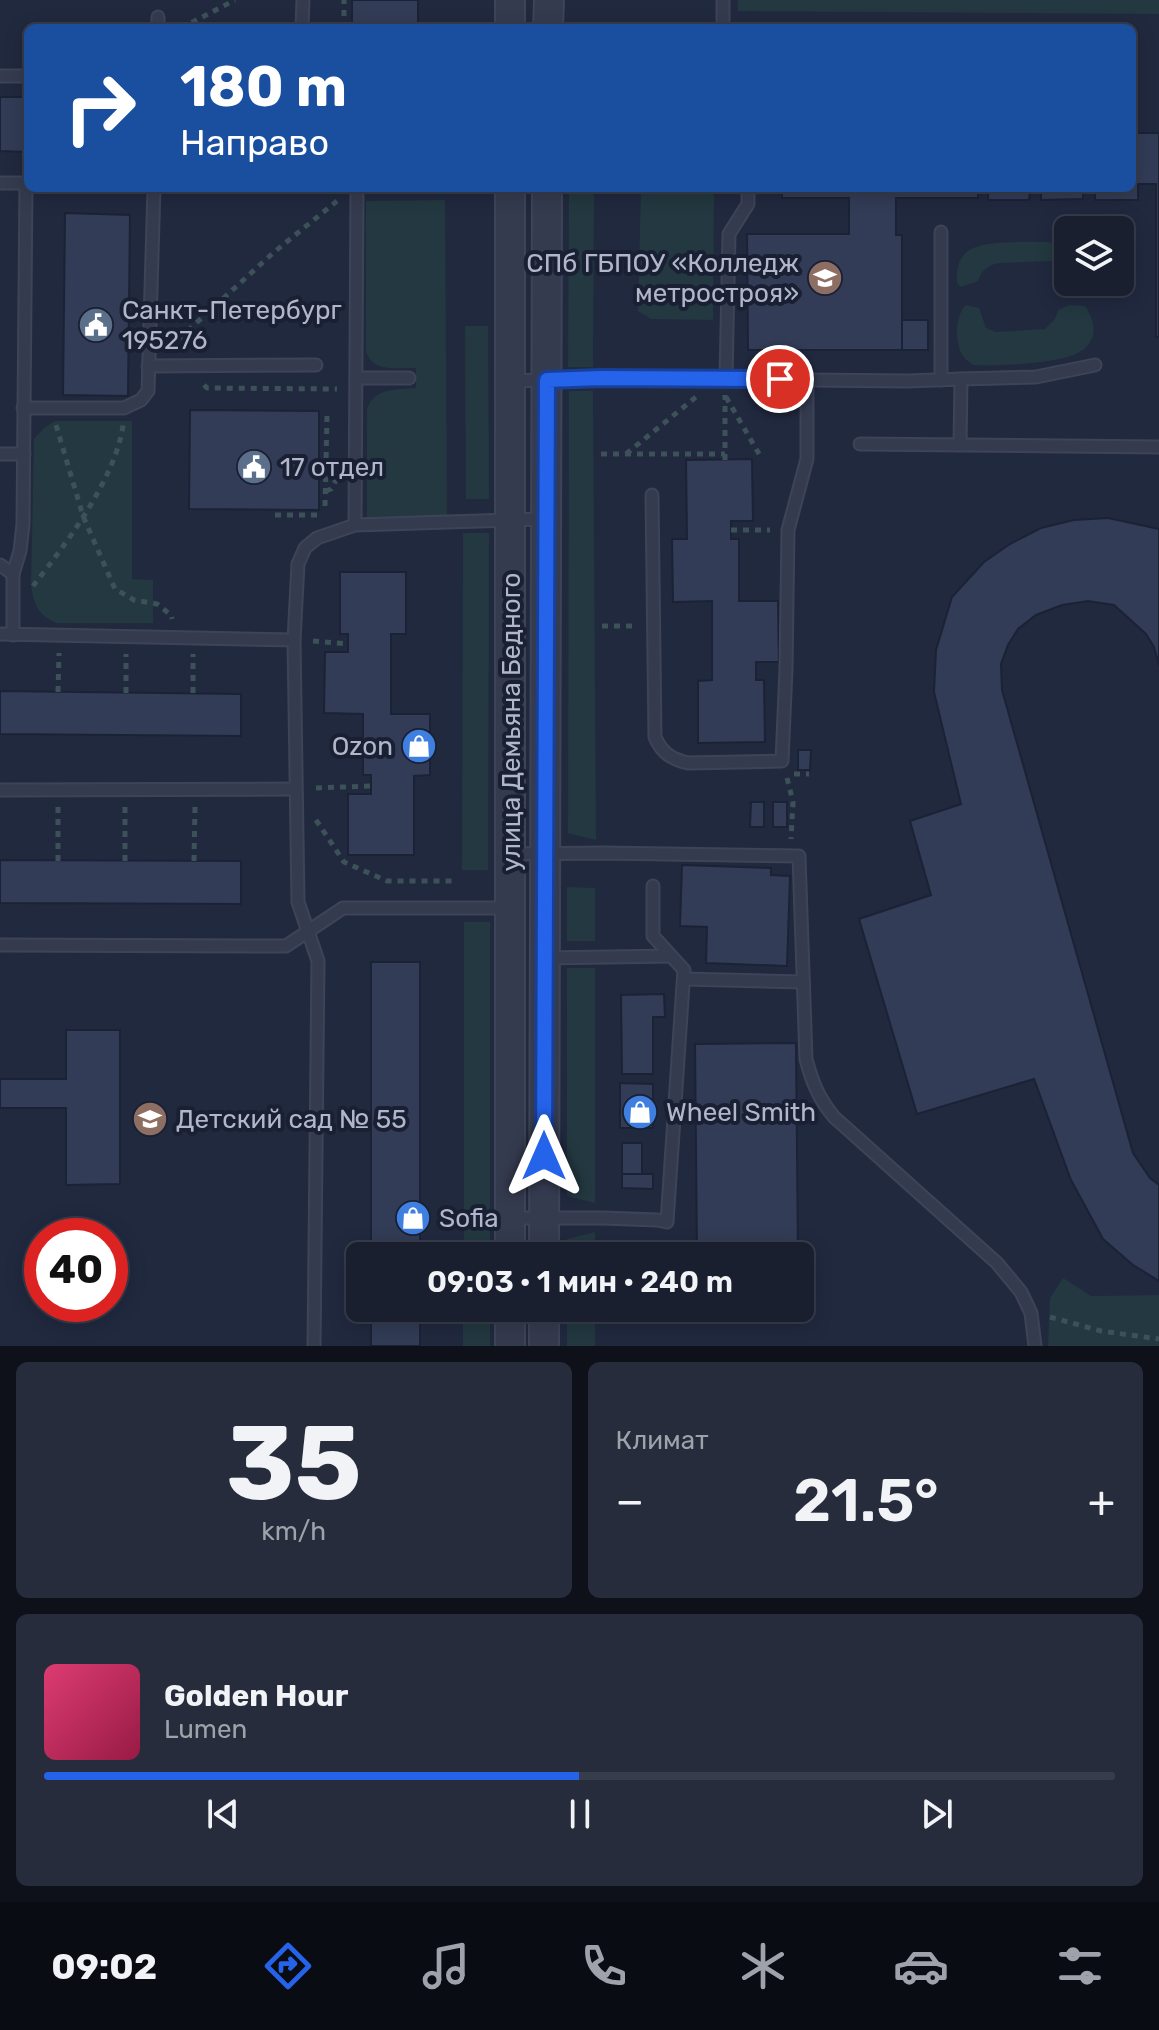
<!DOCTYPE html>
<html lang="ru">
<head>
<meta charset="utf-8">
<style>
	body { margin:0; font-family:Rubik,sans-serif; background:#262c3b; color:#f1f3f6; height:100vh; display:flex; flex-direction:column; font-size:30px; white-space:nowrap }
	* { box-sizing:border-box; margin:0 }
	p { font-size:26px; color:#9fa2aa }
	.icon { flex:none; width:44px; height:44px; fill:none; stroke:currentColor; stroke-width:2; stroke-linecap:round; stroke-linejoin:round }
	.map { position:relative; height:1346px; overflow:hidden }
	.side { display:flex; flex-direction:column; gap:16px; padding:16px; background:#0e111a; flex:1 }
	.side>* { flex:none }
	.guide { position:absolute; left:24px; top:24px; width:1112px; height:168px; border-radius:12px; box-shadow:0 4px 20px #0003,0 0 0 2px #373d4b; background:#1a4fa0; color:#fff; overflow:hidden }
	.fabs { position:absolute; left:1054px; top:216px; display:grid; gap:16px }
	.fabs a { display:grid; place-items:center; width:80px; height:80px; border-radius:12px; background:#191f2f; box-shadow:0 4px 20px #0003,0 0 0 2px #373d4b; font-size:40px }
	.speed { position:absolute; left:24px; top:1218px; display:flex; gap:16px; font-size:40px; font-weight:700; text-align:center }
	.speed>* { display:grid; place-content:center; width:104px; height:104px; border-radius:50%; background:#191f2f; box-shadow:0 4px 20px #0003,0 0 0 2px #373d4b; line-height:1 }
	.speed .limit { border:12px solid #d22; background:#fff; color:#111 }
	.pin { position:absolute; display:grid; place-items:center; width:68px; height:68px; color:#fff; margin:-34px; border:4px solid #fff; border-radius:50%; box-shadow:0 2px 8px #0007 }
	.me { position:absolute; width:88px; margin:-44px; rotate:0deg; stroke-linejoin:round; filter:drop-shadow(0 0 6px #0008) }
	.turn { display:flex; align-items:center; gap:28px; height:168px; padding:0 24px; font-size:36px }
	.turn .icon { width:104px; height:104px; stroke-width:2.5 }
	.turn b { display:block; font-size:56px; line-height:68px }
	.big { font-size:60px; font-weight:600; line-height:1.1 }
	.side .tile { flex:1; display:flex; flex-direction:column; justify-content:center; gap:12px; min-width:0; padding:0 28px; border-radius:12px; background:#262c3b }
	.side .dial { align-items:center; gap:0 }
	.dial b { font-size:104px; line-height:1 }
	.song { display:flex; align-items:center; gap:24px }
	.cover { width:96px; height:96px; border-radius:12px; background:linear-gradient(135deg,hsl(340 70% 55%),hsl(340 70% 35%)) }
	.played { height:8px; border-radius:4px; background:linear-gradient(90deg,#2563eb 50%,#373d4b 50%) }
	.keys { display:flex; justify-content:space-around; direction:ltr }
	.heat { display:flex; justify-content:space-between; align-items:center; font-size:44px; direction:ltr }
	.side .tiles { flex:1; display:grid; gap:16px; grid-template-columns:1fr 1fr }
	.tile:last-child { grid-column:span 2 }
	.trip { position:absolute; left:346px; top:1242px; width:468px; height:80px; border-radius:12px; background:#191f2f; box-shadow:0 4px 20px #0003,0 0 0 2px #373d4b; font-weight:600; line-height:80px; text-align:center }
	.tab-bar { display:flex; height:128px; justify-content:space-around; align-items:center; background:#0a0c13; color:#9fa2aa }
	.tab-bar .icon { width:56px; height:56px }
	.tab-bar .selected { color:#2563eb }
	.tab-bar b { font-size:36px; color:#f1f3f6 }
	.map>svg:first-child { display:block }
</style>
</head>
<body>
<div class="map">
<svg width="1159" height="1346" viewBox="0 0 1159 1346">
	<rect width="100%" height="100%" fill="#21293f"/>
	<g fill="#233840">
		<polygon points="738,0 1159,0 1159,14 738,11"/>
		<polygon points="569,188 594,188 593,367 568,367"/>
		<polygon points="641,188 714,188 713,320 651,319 638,311"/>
		<path d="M445,200L447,516L367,517V409C375,387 396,390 416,388V368C398,367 375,374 366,352V201Z"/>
		<path d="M1019,242H1048L1068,246V276L1063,265L1051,261L1000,263L991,265L982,272L978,281L961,287L957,283C954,241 987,244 1019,242Z"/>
		<path d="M966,305L979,308L986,328L996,332L1045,329L1055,319L1058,310L1069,305L1085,306C1096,322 1099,342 1078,353C1056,364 999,366 973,365C970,362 966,360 963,356C954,343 955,315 966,305Z"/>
		<polygon points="465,326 488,326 489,499 466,499"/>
		<polygon points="569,391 593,391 596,840 568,833"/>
		<path d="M55,421H132V579L153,580V623H56C38,614 34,606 31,585L34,439L44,428Z"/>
		<polygon points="463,533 489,533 488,870 462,870"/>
		<polygon points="567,887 595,888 595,941 567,941"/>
		<rect x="464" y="922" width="26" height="334"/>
		<polygon points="567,968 595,968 595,1203 567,1196"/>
		<polygon points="595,1232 595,1256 567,1256 567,1239"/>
		<polygon points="1063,1278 1091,1296 1159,1295 1159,1346 1048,1346 1050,1298"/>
		<rect x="463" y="1308" width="27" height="38"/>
		<rect x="567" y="1308" width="28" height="38"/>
	</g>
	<g fill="#323c56" stroke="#1c2236" stroke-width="2">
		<rect x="352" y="0" width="66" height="28"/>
		<polygon points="0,97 28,97 28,152 0,151"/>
		<polygon points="1132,133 1159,133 1159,337 1156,337 1156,184 1138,184 1138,200 1095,200 1095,191 1083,190 1083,199 1041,200 1041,191 1030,191 1029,200 988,200 988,191 978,191 978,198 896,198 896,235 902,235 902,350 748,350 747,234 849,234 849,198 782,198 782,188 1132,188"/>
		<polygon points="65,213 130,215 128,396 63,395"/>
		<rect x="1070" y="226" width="25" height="4"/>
		<rect x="902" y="320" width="26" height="30"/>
		<polygon points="190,410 319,411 319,510 189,509"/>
		<polygon points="752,459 753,521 731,521 731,539 739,539 739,601 778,601 779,662 756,662 756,680 764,680 765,742 698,743 698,681 712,680 712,601 673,602 672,539 687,539 686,460"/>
		<polygon points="1108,518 1159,529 1159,665 1154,647 1146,634 1114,605 1088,601 1062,605 1036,615 1018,629 1008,645 1001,664 1002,690 1133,1153 1150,1178 1159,1185 1159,1281 1133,1265 1103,1239 1071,1180 1034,1079 917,1114 859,919 931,895 910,821 961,804 934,692 936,650 952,597 984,562 1010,544 1041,528 1074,520"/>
		<polygon points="340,572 406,572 406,634 391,634 391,714 430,714 430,775 414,776 414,855 348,855 348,794 371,794 371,775 363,775 363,714 324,713 325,652 348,652 348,634 340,634"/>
		<polygon points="0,691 241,694 241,736 0,734"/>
		<polygon points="798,750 811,750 810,770 798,770"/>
		<polygon points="751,802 764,802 764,827 750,827"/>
		<rect x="773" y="802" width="14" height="25"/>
		<polygon points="0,860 241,861 241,904 0,903"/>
		<polygon points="682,865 771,868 771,875 790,876 787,966 706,963 707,927 680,926"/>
		<rect x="371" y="962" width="49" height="294"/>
		<polygon points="664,994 665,1017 653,1017 653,1074 622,1074 621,995"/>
		<polygon points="66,1030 120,1030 120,1184 66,1185 66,1108 0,1108 0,1079 66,1079"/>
		<polygon points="796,1043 798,1256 697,1256 695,1044"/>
		<polygon points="620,1083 653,1084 653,1128 620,1128"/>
		<rect x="622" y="1143" width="20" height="31"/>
		<polygon points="622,1174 653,1174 653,1189 622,1188"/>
		<rect x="371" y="1308" width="49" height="38"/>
	</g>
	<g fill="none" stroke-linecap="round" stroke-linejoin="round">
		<g stroke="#3e4458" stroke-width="15">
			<g id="service">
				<polyline points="158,28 158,17"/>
				<polyline points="302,28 303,0"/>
				<polyline points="723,28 723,0"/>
				<polyline points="0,76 28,76"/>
				<polyline points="0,183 28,183"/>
				<polyline points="941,232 941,380"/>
				<polyline points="148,366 316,365"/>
				<polyline points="356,378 409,378"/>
				<polyline points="726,378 729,234 748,204 748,188"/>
				<polyline points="510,381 601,378 908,381 961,379 1036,377 1095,365"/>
				<polyline points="23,408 124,408 141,400 148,391 154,188"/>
				<polyline points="860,444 1159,447"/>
				<polyline points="960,445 961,379"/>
				<polyline points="0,454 24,454"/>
				<path d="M652,495L655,737C662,753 671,759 688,763L782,761L786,669L788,530L807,459V379"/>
				<polyline points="355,525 357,188"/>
				<polyline points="0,565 13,574 20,551 23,524 26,183"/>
				<polyline points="0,634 294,640"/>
				<polyline points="13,635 13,574"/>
				<polyline points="0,790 295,789"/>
				<path d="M511,854L603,853L799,856L806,1059C812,1082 819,1099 834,1117L997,1263L1021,1292L1031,1313L1035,1346"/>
				<polyline points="0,945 286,946 343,908 508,908"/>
				<polyline points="545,958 671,956"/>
				<polyline points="684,979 803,982"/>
				<polyline points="512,1218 603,1218 657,1220 667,1222 684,970 653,936 653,886"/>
				<polyline points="314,1346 318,961 298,902 294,640 298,564 305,548 317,538 355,525 543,519"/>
			</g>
		</g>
		<g stroke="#3e4458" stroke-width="32">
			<g id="tertiary">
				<polyline points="510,28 510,0"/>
				<polyline points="548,28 549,0"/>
				<polyline points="510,188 510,1256"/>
				<polyline points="544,1256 547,188"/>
				<polyline points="510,1346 510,1308"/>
				<polyline points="544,1346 544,1308"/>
			</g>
		</g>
		<g stroke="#3c5158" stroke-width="5" stroke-dasharray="6 6" stroke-linecap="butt">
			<polyline points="181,28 235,0"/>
			<polyline points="344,28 344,0"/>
			<polyline points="170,347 273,253 337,201"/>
			<polyline points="204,385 207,388 337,389"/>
			<polyline points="726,397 762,459"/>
			<polyline points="56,425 83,516 115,589 134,600 157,604 171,615 172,619"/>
			<polyline points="601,454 725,454"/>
			<polyline points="626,454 696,397"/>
			<polyline points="725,460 725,395"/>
			<polyline points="326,491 331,489 336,480"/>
			<polyline points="325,506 327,416"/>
			<polyline points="275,515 321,515"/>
			<polyline points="731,530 770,530"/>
			<path d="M33,586C66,544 116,478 123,425"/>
			<polyline points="602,626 637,626"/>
			<polyline points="313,641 348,644"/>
			<polyline points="58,692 59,653"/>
			<polyline points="126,693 126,654"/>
			<polyline points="193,693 193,654"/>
			<polyline points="794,774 809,774"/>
			<polyline points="787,778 793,802 791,839"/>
			<polyline points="316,788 370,786"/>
			<polyline points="316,820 344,862 387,881 453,881"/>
			<polyline points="58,861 58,806"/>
			<polyline points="125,861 125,806"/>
			<polyline points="194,861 195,806"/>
			<polyline points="624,1256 639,1239"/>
			<polyline points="1050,1317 1101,1331 1159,1339"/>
		</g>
		<use href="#service" stroke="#353b4f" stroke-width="11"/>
		<use href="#tertiary" stroke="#353b4f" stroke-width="28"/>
	</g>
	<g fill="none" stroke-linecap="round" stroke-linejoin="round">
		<g stroke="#184099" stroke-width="20">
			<polyline id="route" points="544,1156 547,380 601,378 780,379"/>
		</g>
		<use href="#route" stroke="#2563eb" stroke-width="14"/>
	</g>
	<defs>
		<g id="university-disc" transform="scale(1.8)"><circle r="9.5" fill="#8d6e63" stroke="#1a2034"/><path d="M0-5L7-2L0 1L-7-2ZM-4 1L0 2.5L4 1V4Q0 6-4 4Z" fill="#fff"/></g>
		<g id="civic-disc" transform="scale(1.8)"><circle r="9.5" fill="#5c6f8a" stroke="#1a2034"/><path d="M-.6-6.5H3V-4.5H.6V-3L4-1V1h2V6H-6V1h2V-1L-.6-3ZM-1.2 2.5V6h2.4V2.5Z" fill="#fff"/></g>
		<g id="shop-disc" transform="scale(1.8)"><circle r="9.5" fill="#3f7fe0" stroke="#1a2034"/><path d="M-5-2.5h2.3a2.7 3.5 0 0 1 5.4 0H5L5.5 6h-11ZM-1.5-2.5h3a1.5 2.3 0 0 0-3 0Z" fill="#fff"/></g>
		<g id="school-disc" transform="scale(1.8)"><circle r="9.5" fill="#8d6e63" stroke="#1a2034"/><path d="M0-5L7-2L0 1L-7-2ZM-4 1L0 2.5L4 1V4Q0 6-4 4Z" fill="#fff"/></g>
	</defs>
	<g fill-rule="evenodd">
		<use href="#university-disc" x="825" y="278"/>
		<use href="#civic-disc" x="96" y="325"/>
		<use href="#civic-disc" x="254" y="467"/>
		<use href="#shop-disc" x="419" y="746"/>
		<use href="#shop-disc" x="640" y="1112"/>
		<use href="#school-disc" x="150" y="1119"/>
		<use href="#shop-disc" x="413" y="1218"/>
	</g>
	<g text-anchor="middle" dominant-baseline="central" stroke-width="8" stroke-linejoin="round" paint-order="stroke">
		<g font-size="26" fill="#b1b6ca" stroke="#1a2034" text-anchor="start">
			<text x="799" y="263" text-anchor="end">СПб ГБПОУ «Колледж<tspan x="799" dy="30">метростроя»</tspan></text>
			<text x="122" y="310">Санкт-Петербург<tspan x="122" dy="30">195276</tspan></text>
			<text x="280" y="467">17 отдел</text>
			<text x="393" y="746" text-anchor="end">Ozon</text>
			<text x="666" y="1112">Wheel Smith</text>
			<text x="176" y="1119">Детский сад № 55</text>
			<text x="439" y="1218">Sofia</text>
		</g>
		<g font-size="26" fill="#b1b6ca" stroke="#1a2034">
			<text transform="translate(511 722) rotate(-90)">улица Демьяна Бедного</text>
		</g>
	</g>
</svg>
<div class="fabs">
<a><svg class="icon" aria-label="layers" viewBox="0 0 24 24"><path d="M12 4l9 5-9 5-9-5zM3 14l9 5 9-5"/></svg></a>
</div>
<div class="speed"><div class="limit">40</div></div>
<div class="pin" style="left:780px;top:379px;background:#d93025"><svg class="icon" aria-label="arrive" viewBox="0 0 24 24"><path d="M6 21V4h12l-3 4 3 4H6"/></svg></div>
<svg class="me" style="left:544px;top:1156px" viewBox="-20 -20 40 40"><path d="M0-17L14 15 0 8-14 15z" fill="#2563eb" stroke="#fff" stroke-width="4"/></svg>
<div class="trip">09:03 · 1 мин · 240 m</div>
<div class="guide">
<div class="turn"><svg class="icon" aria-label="right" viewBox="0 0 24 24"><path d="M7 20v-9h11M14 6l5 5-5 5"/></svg><div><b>180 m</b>Направо</div></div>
</div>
</div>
<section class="side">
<div class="tiles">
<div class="tile dial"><b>35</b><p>km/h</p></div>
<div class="tile"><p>Климат</p>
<div class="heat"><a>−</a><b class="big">21.5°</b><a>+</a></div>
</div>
<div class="tile">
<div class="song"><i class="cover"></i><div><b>Golden Hour</b><p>Lumen</p></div></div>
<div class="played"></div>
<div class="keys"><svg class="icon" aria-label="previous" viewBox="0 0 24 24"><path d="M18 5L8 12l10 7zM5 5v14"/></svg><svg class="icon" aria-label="pause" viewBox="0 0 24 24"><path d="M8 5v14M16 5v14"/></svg><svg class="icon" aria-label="next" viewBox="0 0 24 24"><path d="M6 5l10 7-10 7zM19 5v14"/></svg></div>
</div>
</div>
</section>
<nav class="tab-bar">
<b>09:02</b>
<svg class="icon selected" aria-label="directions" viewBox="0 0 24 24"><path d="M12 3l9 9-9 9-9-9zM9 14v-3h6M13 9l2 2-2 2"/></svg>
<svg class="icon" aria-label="music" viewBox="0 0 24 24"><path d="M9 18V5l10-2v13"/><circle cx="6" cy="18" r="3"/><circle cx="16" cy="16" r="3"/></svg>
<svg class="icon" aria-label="phone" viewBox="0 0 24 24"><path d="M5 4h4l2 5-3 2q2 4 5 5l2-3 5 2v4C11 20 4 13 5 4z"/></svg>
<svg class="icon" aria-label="climate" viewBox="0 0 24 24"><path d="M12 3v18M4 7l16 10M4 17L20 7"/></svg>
<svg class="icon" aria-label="car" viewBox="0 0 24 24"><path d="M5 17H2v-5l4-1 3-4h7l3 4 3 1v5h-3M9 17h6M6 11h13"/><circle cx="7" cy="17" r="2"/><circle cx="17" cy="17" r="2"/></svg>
<svg class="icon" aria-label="filters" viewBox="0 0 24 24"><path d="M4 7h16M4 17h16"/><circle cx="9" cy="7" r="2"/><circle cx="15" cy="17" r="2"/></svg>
</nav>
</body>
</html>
